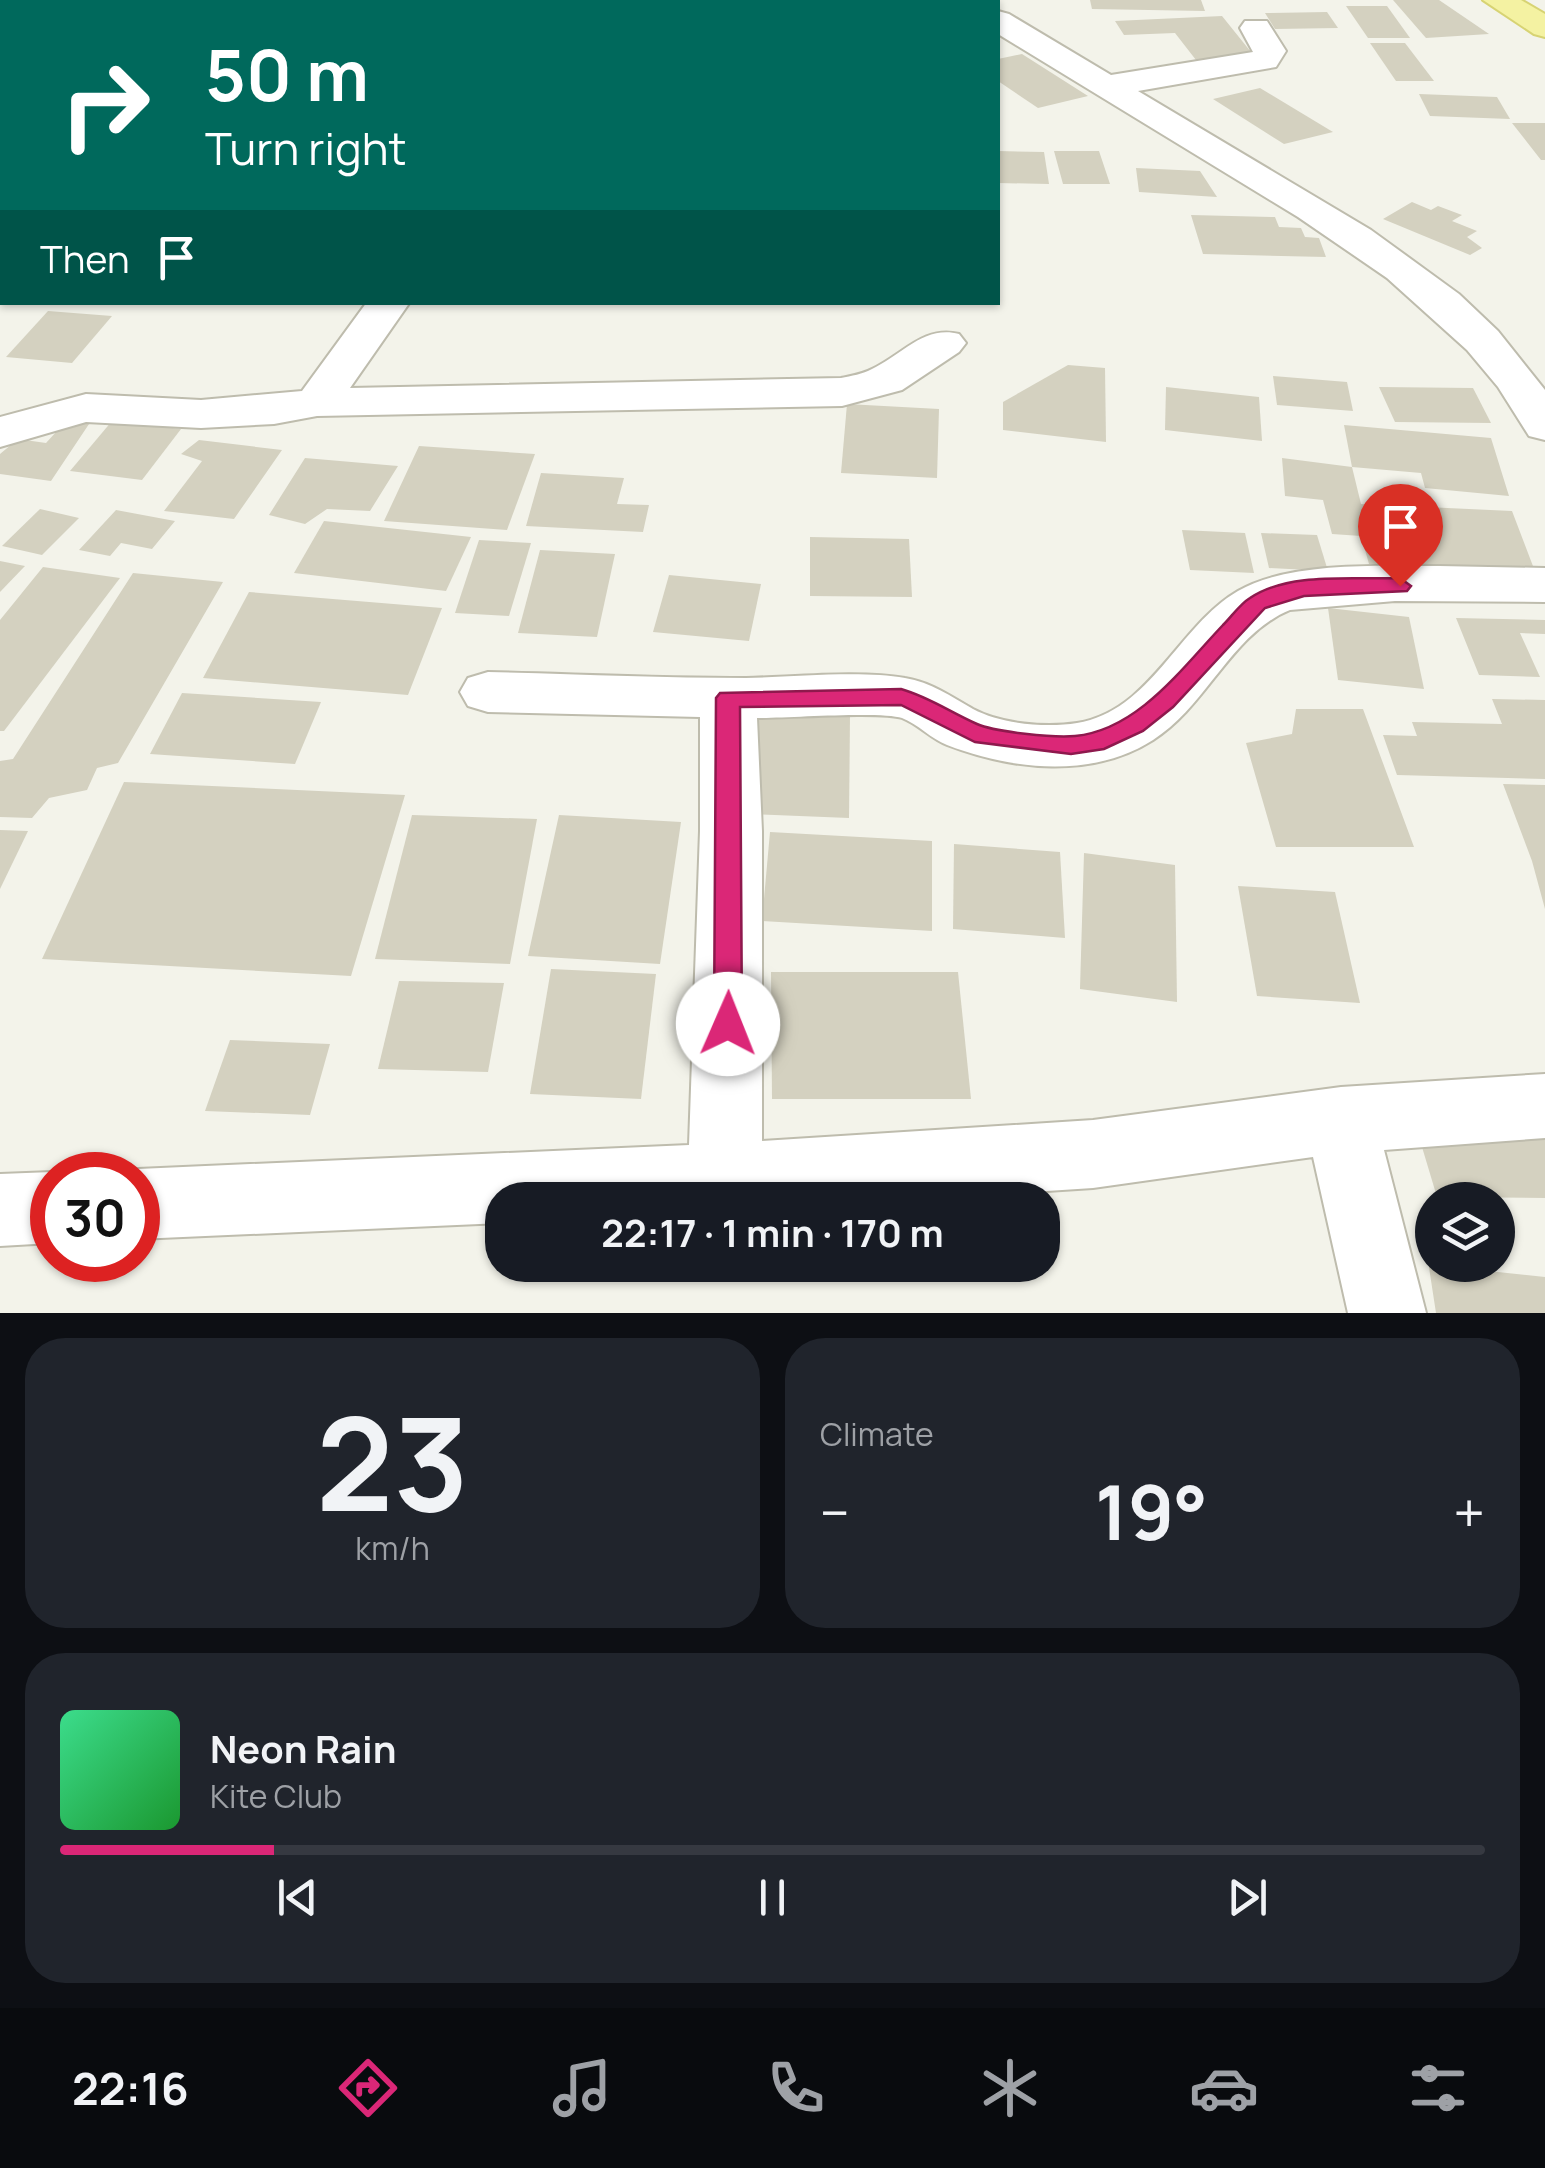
<!DOCTYPE html>
<html lang="en">
<head>
<meta charset="utf-8">
<style>
	body { margin:0; font-family:Manrope,sans-serif; background:#20242c; color:#f1f3f6; height:100vh; display:flex; flex-direction:column; font-size:38px; white-space:nowrap }
	* { box-sizing:border-box; margin:0 }
	p { font-size:32px; color:#9ea1a6 }
	.icon { flex:none; width:55px; height:55px; fill:none; stroke:currentColor; stroke-width:2; stroke-linecap:round; stroke-linejoin:round }
	.map { position:relative; height:1313px; overflow:hidden }
	.panel { display:flex; flex-direction:column; gap:25px; padding:25px; background:#0d0f14; flex:1 }
	.panel>* { flex:none }
	.banner { position:absolute; left:0px; top:0px; width:1000px; height:305px; box-shadow:0 2px 8px #0004; background:#00695c; color:#fff; overflow:hidden }
	.tools { position:absolute; left:1415px; top:1182px; display:grid; gap:20px }
	.tools a { display:grid; place-items:center; width:100px; height:100px; border-radius:50%; background:#171b24; box-shadow:0 2px 8px #0004; font-size:50px }
	.speed { position:absolute; left:30px; top:1152px; display:flex; gap:20px; font-size:50px; font-weight:700; text-align:center }
	.speed>* { display:grid; place-content:center; width:130px; height:130px; border-radius:50%; background:#171b24; box-shadow:0 2px 8px #0004; line-height:1 }
	.speed .limit { border:15px solid #d22; background:#fff; color:#111 }
	.pin { position:absolute; display:grid; place-items:center; width:85px; height:85px; color:#fff; margin:-102px -42px; border-radius:50% 50% 50% 0; rotate:-45deg; box-shadow:0 0 10px #0007 }
	.pin .icon { rotate:45deg }
	.me { position:absolute; width:110px; margin:-55px; rotate:1deg; stroke-linejoin:round; filter:drop-shadow(0 0 8px #0008) }
	.turn { display:flex; align-items:center; gap:35px; height:210px; padding:0 40px; font-size:45px }
	.turn .icon { width:130px; height:130px; stroke-width:2.5 }
	.turn b { display:block; font-size:70px; line-height:85px }
	.then { display:flex; align-items:center; height:95px; padding:0 40px; background:#0003; gap:20px; font-size:38px }
	.big { font-size:75px; font-weight:700; line-height:1.1 }
	.panel .card { flex:1; display:flex; flex-direction:column; justify-content:center; gap:15px; min-width:0; padding:0 35px; border-radius:40px; background:#20242c }
	.panel .dial { align-items:center; gap:0 }
	.dial b { font-size:130px; line-height:1 }
	.song { display:flex; align-items:center; gap:30px }
	.cover { width:120px; height:120px; border-radius:15px; background:linear-gradient(135deg,hsl(150 70% 55%),hsl(130 70% 35%)) }
	.played { height:10px; border-radius:5px; background:linear-gradient(90deg,#db2777 15%,#363941 15%) }
	.keys { display:flex; justify-content:space-around; direction:ltr }
	.heat { display:flex; justify-content:space-between; align-items:center; font-size:55px; direction:ltr }
	.panel .tiles { flex:1; display:grid; gap:25px; grid-template-columns:1fr 1fr }
	.card:last-child { grid-column:span 2 }
	.trip { position:absolute; left:485px; top:1182px; width:575px; height:100px; border-radius:40px; background:#171b24; box-shadow:0 2px 8px #0004; font-weight:700; line-height:100px; text-align:center }
	.dock { display:flex; height:160px; justify-content:space-around; align-items:center; background:#090b0e; color:#9ea1a6 }
	.dock .icon { width:70px; height:70px }
	.dock .active { color:#db2777 }
	.dock b { font-size:45px; color:#f1f3f6 }
	.map>svg:first-child { display:block }
</style>
</head>
<body>
<div class="map">
<svg width="1545" height="1313" viewBox="0 0 1545 1313">
	<rect width="100%" height="100%" fill="#f3f3ea"/>
	<g fill="#d4d1c0">
		<polygon points="1090,0 1201,0 1205,11 1092,9"/>
		<polygon points="1393,0 1439,0 1489,34 1426,38"/>
		<polygon points="1346,6 1387,6 1410,38 1368,38"/>
		<polygon points="1327,12 1338,28 1275,29 1265,13"/>
		<polygon points="1222,16 1255,57 1196,60 1175,33 1124,35 1115,21"/>
		<polygon points="1370,43 1405,43 1434,81 1396,81"/>
		<polygon points="1022,54 1088,96 1038,108 998,81 998,59"/>
		<polygon points="1260,88 1333,132 1284,144 1213,99"/>
		<polygon points="1419,94 1497,97 1510,119 1430,116"/>
		<polygon points="1512,123 1545,123 1545,160 1541,160"/>
		<polygon points="998,151 1044,152 1049,184 998,183"/>
		<polygon points="1054,151 1099,151 1110,184 1063,184"/>
		<polygon points="1136,168 1200,171 1217,197 1139,192"/>
		<polygon points="1412,202 1431,210 1438,206 1462,215 1452,221 1477,231 1467,237 1482,248 1470,255 1383,219"/>
		<polygon points="1191,215 1275,217 1279,227 1301,228 1305,237 1319,238 1326,257 1203,254"/>
		<polygon points="48,311 112,316 72,363 6,357"/>
		<polygon points="1068,365 1105,368 1106,442 1003,430 1003,402"/>
		<polygon points="1273,376 1347,382 1353,411 1277,405"/>
		<polygon points="1166,387 1259,397 1262,441 1165,430"/>
		<polygon points="1379,387 1473,388 1491,423 1395,422"/>
		<polygon points="847,404 939,409 937,478 841,473"/>
		<polygon points="68,419 91,421 51,481 0,474 0,454 18,439 46,443"/>
		<polygon points="112,421 181,429 142,480 70,471"/>
		<polygon points="1344,425 1491,438 1509,496 1425,488 1421,473 1352,467 1361,504 1512,511 1536,574 1369,564 1361,536 1332,534 1323,500 1285,496 1282,458 1352,467"/>
		<polygon points="199,440 282,450 234,519 164,511 202,461 181,454"/>
		<polygon points="419,446 535,454 507,530 384,521"/>
		<polygon points="305,458 398,466 370,511 327,509 305,524 269,515"/>
		<polygon points="541,473 624,478 617,504 649,505 643,532 526,526"/>
		<polygon points="40,509 79,518 42,555 2,546"/>
		<polygon points="116,510 175,521 152,549 121,543 110,556 79,550"/>
		<polygon points="324,521 471,537 446,591 294,573"/>
		<polygon points="1182,530 1245,533 1254,573 1190,570"/>
		<polygon points="1261,533 1317,535 1328,571 1269,568"/>
		<polygon points="810,537 909,539 912,597 810,596"/>
		<polygon points="479,540 531,543 509,616 455,613"/>
		<polygon points="540,550 615,554 597,637 518,633"/>
		<polygon points="0,561 25,566 0,592"/>
		<polygon points="43,567 120,578 4,731 0,731 0,620"/>
		<polygon points="133,573 223,582 118,763 97,768 87,790 49,798 32,818 0,817 0,761 13,759"/>
		<polygon points="669,575 761,584 749,641 653,632"/>
		<polygon points="249,592 442,608 408,695 203,678"/>
		<polygon points="1328,608 1409,617 1424,689 1338,680"/>
		<polygon points="1456,618 1545,620 1545,634 1520,633 1540,677 1479,675"/>
		<polygon points="182,693 321,702 295,764 150,754"/>
		<polygon points="1492,699 1545,700 1545,779 1397,775 1383,735 1417,736 1412,722 1502,724"/>
		<polygon points="1296,709 1363,709 1414,847 1276,847 1246,743 1292,734"/>
		<polygon points="757,711 850,715 849,818 750,814"/>
		<polygon points="124,782 405,795 351,976 42,959"/>
		<polygon points="1503,784 1545,785 1545,909 1532,861"/>
		<polygon points="412,815 537,819 510,964 375,959"/>
		<polygon points="559,815 681,822 660,964 528,956"/>
		<polygon points="0,830 28,831 0,889"/>
		<polygon points="770,832 932,841 932,931 762,921"/>
		<polygon points="954,844 1060,852 1065,938 953,929"/>
		<polygon points="1084,853 1175,865 1177,1002 1080,989"/>
		<polygon points="1238,886 1335,892 1360,1003 1257,996"/>
		<polygon points="551,969 656,974 641,1099 530,1094"/>
		<polygon points="771,972 958,972 971,1099 772,1099"/>
		<polygon points="399,981 504,983 488,1072 378,1069"/>
		<polygon points="230,1040 330,1044 310,1115 205,1111"/>
		<polygon points="1416,1127 1545,1129 1545,1198 1437,1197"/>
		<polygon points="1428,1261 1432,1265 1545,1277 1545,1313 1436,1313"/>
	</g>
	<g fill="none" stroke-linecap="round" stroke-linejoin="round">
		<g stroke="#bebcad" stroke-width="4">
			<g id="minor">
				<polygon points="998,11 1009,14 1111,75 1253,52 1240,28 1245,21 1267,21 1286,51 1276,67 1138,91 1371,230 1459,294 1498,331 1545,390 1545,440 1529,436 1498,387 1467,350 1387,278 1298,217 998,34"/>
				<rect x="0" y="158" width="2" height="22"/>
				<path d="M367,302H410L350,388L841,378C851,376 863,374 872,369C902,355 924,325 959,334L966,343L959,352L902,390L842,406L317,416L274,424L201,428L86,422L0,447V417L86,394L201,400L302,391Z"/>
				<path d="M1439,566L1545,568V602L1395,601L1290,610C1231,634 1207,706 1153,740C1092,779 1012,770 947,745C931,739 918,724 902,718C882,711 785,718 757,718L762,831V1141L1093,1120L1341,1087L1545,1074V1138L1384,1150L1426,1313H1348L1313,1157L1093,1188L911,1200H502V1223L138,1239V1175H122L138,1169L689,1145L700,831V717L488,712L468,706L460,692L468,678L488,672C574,674 660,678 746,678C791,677 862,670 905,678C931,682 950,696 973,709C1001,724 1046,728 1077,723C1151,711 1178,626 1238,591C1290,561 1381,566 1439,566Z"/>
				<polygon points="52,1172 59,1175 52,1175 52,1243 0,1246 0,1174"/>
			</g>
		</g>
		<g stroke="#d7d373" stroke-width="4">
			<polygon id="major" points="1483,0 1521,0 1545,14 1545,37 1534,34"/>
		</g>
		<use href="#minor" fill="#fff" fill-rule="evenodd"/>
		<use href="#major" fill="#f4f2a2" fill-rule="evenodd"/>
	</g>
	<path fill="#db2777" stroke="#8e194d" stroke-width="2.5" d="M1400,578L1411,586L1407,591L1304,596L1265,608L1173,707L1143,731L1104,749L1071,754L975,742L901,705L740,707L742,1024L738,1033L728,1036L718,1033L714,1024L716,698L720,693L901,689C929,697 950,712 977,724C995,732 1054,738 1075,736C1138,730 1182,668 1223,625C1232,616 1240,604 1250,598C1290,571 1354,580 1400,578Z"/>
</svg>
<div class="tools">
<a><svg class="icon" aria-label="layers" viewBox="0 0 24 24"><path d="M12 4l9 5-9 5-9-5zM3 14l9 5 9-5"/></svg></a>
</div>
<div class="speed"><div class="limit">30</div></div>
<div class="pin" style="left:1400px;top:586px;background:#d93025"><svg class="icon" aria-label="arrive" viewBox="0 0 24 24"><path d="M6 21V4h12l-3 4 3 4H6"/></svg></div>
<svg class="me" style="left:728px;top:1024px" viewBox="-20 -20 40 40"><circle r="19" fill="#fff"/><path d="M0-13L10 11 0 6-10 11z" fill="#db2777"/></svg>
<div class="trip">22:17 · 1 min · 170 m</div>
<div class="banner">
<div class="turn"><svg class="icon" aria-label="right" viewBox="0 0 24 24"><path d="M7 20v-9h11M14 6l5 5-5 5"/></svg><div><b>50 m</b>Turn right</div></div>
<div class="then">Then<svg class="icon" aria-label="arrive" viewBox="0 0 24 24"><path d="M6 21V4h12l-3 4 3 4H6"/></svg></div>
</div>
</div>
<section class="panel">
<div class="tiles">
<div class="card dial"><b>23</b><p>km/h</p></div>
<div class="card"><p>Climate</p>
<div class="heat"><a>−</a><b class="big">19°</b><a>+</a></div>
</div>
<div class="card">
<div class="song"><i class="cover"></i><div><b>Neon Rain</b><p>Kite Club</p></div></div>
<div class="played"></div>
<div class="keys"><svg class="icon" aria-label="previous" viewBox="0 0 24 24"><path d="M18 5L8 12l10 7zM5 5v14"/></svg><svg class="icon" aria-label="pause" viewBox="0 0 24 24"><path d="M8 5v14M16 5v14"/></svg><svg class="icon" aria-label="next" viewBox="0 0 24 24"><path d="M6 5l10 7-10 7zM19 5v14"/></svg></div>
</div>
</div>
</section>
<nav class="dock">
<b>22:16</b>
<svg class="icon active" aria-label="directions" viewBox="0 0 24 24"><path d="M12 3l9 9-9 9-9-9zM9 14v-3h6M13 9l2 2-2 2"/></svg>
<svg class="icon" aria-label="music" viewBox="0 0 24 24"><path d="M9 18V5l10-2v13"/><circle cx="6" cy="18" r="3"/><circle cx="16" cy="16" r="3"/></svg>
<svg class="icon" aria-label="phone" viewBox="0 0 24 24"><path d="M5 4h4l2 5-3 2q2 4 5 5l2-3 5 2v4C11 20 4 13 5 4z"/></svg>
<svg class="icon" aria-label="climate" viewBox="0 0 24 24"><path d="M12 3v18M4 7l16 10M4 17L20 7"/></svg>
<svg class="icon" aria-label="car" viewBox="0 0 24 24"><path d="M5 17H2v-5l4-1 3-4h7l3 4 3 1v5h-3M9 17h6M6 11h13"/><circle cx="7" cy="17" r="2"/><circle cx="17" cy="17" r="2"/></svg>
<svg class="icon" aria-label="filters" viewBox="0 0 24 24"><path d="M4 7h16M4 17h16"/><circle cx="9" cy="7" r="2"/><circle cx="15" cy="17" r="2"/></svg>
</nav>
</body>
</html>
